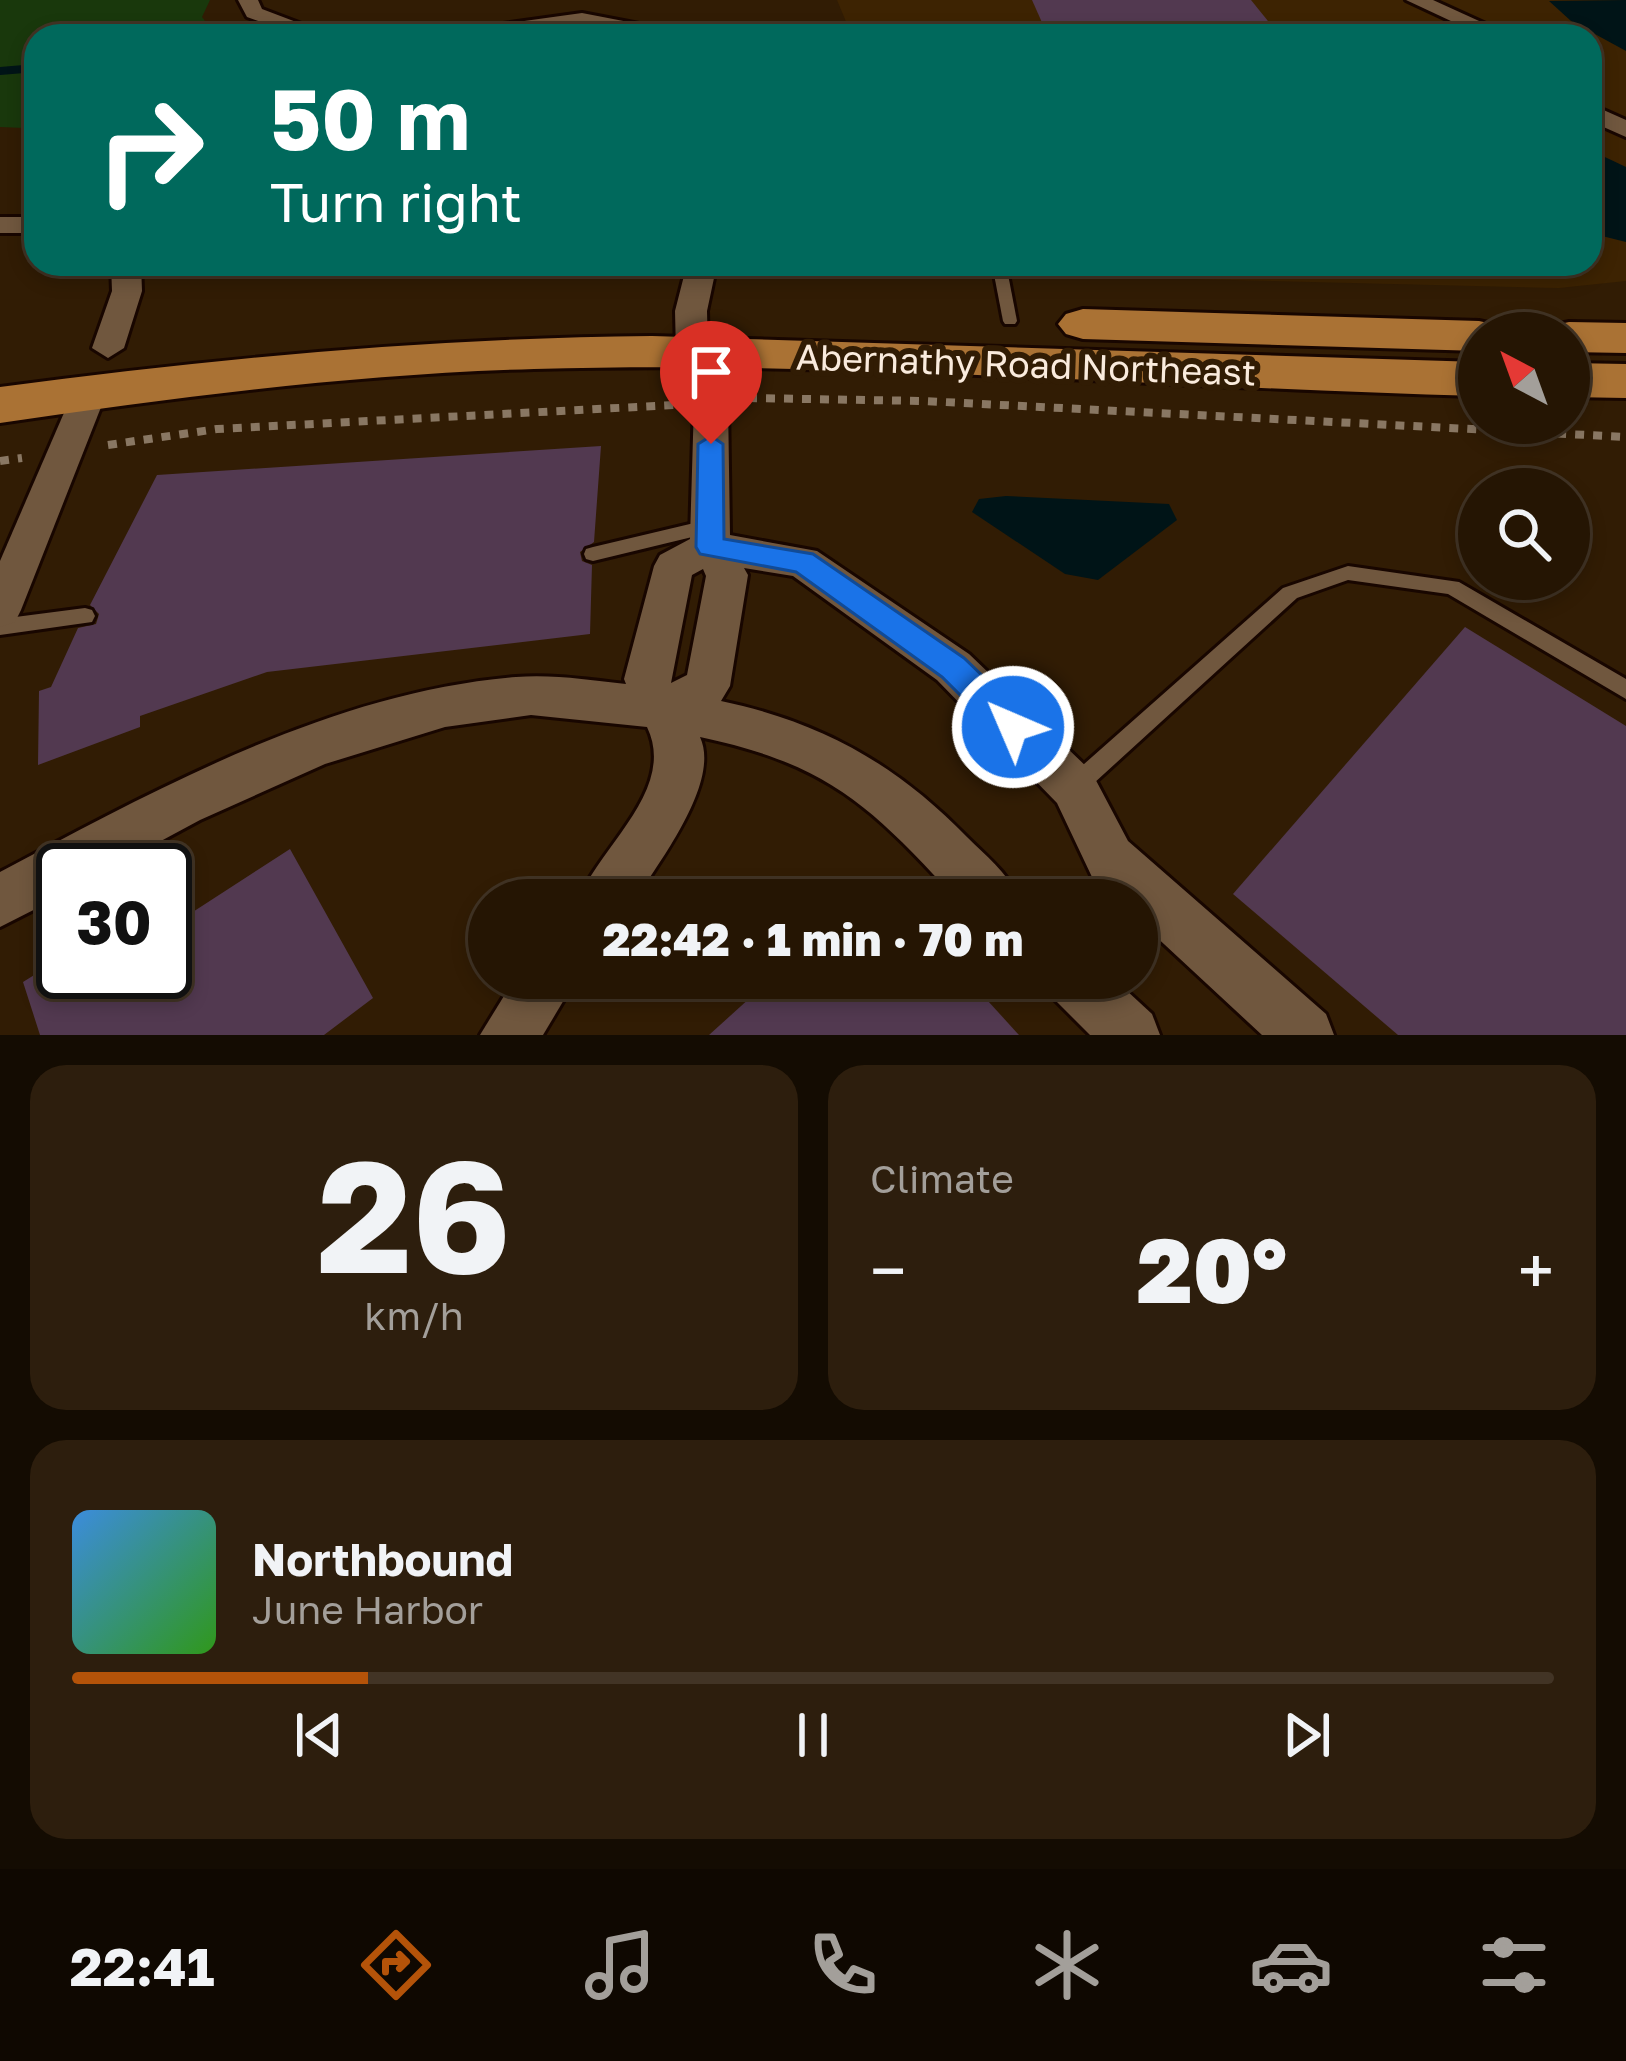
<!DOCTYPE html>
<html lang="en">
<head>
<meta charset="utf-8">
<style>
	body { margin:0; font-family:"Golos Text",sans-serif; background:#2d1e0d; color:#f1f3f6; height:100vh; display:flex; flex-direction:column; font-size:45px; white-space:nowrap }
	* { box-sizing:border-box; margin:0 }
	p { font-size:39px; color:#a39f9a }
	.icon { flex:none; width:66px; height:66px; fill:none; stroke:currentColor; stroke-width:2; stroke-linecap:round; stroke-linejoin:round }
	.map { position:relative; height:1035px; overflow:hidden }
	.details { display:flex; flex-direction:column; gap:30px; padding:30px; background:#140c02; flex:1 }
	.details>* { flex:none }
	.guide { position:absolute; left:24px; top:24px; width:1578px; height:252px; border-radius:36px; box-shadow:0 6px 18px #0003,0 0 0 3px #423425; background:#00695c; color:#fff; overflow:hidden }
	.needle { width:78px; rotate:319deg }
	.controls { position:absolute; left:1458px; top:312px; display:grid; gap:24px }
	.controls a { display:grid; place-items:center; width:132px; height:132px; border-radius:50%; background:#251503; box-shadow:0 6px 18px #0003,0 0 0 3px #423425; font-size:60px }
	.speed { position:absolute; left:36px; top:843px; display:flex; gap:24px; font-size:60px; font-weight:700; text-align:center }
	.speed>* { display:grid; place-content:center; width:156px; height:156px; border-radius:50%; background:#251503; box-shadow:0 6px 18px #0003,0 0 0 3px #423425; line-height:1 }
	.speed .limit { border:6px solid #111; border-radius:18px; background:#fff; color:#111 }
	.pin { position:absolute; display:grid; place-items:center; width:102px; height:102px; color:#fff; margin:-123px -51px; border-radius:50% 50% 50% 0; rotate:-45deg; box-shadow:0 0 12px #0007 }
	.pin .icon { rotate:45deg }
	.me { position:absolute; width:132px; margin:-66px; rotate:315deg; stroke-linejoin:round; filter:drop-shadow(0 0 9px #0008) }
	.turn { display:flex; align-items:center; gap:42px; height:252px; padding:0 48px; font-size:54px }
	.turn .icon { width:156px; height:156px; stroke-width:2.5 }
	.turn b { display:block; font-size:84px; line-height:102px }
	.big { font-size:90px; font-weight:800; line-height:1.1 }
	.details .tile { flex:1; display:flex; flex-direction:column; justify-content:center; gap:18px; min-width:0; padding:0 42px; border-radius:36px; background:#2d1e0d }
	.details .dial { align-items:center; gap:0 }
	.dial b { font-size:156px; line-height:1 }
	.song { display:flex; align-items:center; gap:36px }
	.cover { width:144px; height:144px; border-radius:18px; background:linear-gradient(135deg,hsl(210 70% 55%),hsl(110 70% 35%)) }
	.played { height:12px; border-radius:6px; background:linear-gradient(90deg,#b45309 20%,#423425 20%) }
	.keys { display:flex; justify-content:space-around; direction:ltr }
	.heat { display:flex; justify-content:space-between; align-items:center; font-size:66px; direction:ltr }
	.details .tiles { flex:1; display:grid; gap:30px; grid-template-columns:1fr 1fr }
	.tile:last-child { grid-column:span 2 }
	.trip { position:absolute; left:468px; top:879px; width:690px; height:120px; border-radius:60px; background:#251503; box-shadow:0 6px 18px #0003,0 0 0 3px #423425; font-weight:800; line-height:120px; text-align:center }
	.tabs { display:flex; height:192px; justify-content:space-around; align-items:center; background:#0f0801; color:#a39f9a }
	.tabs .icon { width:84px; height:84px }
	.tabs .active { color:#b45309 }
	.tabs b { font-size:54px; color:#f1f3f6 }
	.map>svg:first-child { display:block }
</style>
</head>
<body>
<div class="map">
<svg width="1626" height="1035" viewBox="0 0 1626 1035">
	<rect width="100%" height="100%" fill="#311c04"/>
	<polygon fill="#3d2302" points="837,0 1626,0 1626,281 1559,288 947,273 944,264 1590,264 1590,36 852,36"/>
	<polygon fill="#19380c" points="0,0 210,0 202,17 216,36 36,36 36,146 24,128 0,127"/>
	<g fill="#001417">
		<polygon points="1626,0 1626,51 1571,21 1549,1"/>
		<polygon points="1590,150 1626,167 1626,242 1590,233"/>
		<polygon points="1006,496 1169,504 1177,520 1098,580 1065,574 972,512 979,499"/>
	</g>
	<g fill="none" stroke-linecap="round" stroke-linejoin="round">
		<polyline stroke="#001417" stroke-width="8" points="0,71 36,68"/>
	</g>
	<g fill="#523950">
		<polygon points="1032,0 1251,0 1280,36 1048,36"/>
		<polygon points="601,446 594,542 580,552 582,561 592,565 590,634 267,672 140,716 140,727 38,765 39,691 51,687 78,628 96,624 99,614 90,605 157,475"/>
		<polygon points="1465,627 1626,726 1626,1035 1398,1035 1233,894"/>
		<polygon points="290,849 373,998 324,1035 40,1035 23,982 63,957 63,972 165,972 165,930"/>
		<polygon points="772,978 967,978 1019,1035 709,1035"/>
	</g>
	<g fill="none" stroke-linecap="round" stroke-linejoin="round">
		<g stroke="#180600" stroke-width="6">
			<g id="lane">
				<polygon points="992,264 1006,264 1017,321 1015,324 1005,324 1003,321"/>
				<polygon points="711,519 717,521 720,526 717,531 593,561 586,559 584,554 586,549 593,547"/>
				<polygon points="1348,566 1459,582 1626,679 1626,699 1448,594 1348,580 1297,598 1082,794 1074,797 1066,794 1063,787 1066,780 1283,588"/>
				<polygon points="85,608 92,610 95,616 92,622 0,635 0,619"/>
			</g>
		</g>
		<g stroke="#180600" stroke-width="6">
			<g id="street">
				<polygon points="238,0 258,0 262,9 333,36 301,36 247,17"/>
				<polygon points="1406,0 1433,0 1512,36 1483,36"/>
				<polygon points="582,13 670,30 681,36 637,36 582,25 505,36 449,36 460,30"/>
				<polygon points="1590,104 1626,120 1626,137 1590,121"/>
				<rect x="0" y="217" width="36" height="16"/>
				<polygon points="111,264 141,264 142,291 124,348 108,358 92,348 112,291"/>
				<path d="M687,264H717L707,311L708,352L728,403L730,535L817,551L969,654L1091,771L1128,841L1326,1014L1334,1035H1262L1137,919V900H1117L1092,877L1057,803L937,680L793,576L744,568L748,575L730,686L721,701C821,722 896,764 967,837C987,857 1009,874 1020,900H957C871,806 828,764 700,737C721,782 659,862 635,900H578C601,845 677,789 647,727L531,715L445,727L325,764L200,820L107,870H63V895L0,927V872C159,788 332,692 516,677C552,674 590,680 626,684L624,679L654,566L660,555L690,539L694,403L676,352L675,311ZM703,569L706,576L687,675L671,683L692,575Z"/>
				<polygon points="90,381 102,384 107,392 21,610 15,622 0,627 0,561 73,392 78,384"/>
				<polygon points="515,978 577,978 543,1035 480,1035"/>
				<polygon points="1045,978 1113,978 1152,1014 1160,1035 1090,1035 1053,998"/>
			</g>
		</g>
		<g stroke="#180600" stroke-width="6">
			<g id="primary">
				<polygon points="1083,309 1479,321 1497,325 1502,333 1479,333 1479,351 1083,339 1066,334 1058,324 1066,314"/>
				<polygon points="1569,322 1626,323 1626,353 1569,352 1569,333 1547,333 1551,326"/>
				<path d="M652,336L1479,362V396C1164,388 849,360 534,369C355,374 177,397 0,423V387C217,358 433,338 652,336Z"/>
				<polygon points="1569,363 1626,364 1626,398 1569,397"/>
			</g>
		</g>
		<g stroke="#897763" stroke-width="8" stroke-dasharray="9 9" stroke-linecap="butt">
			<polyline points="748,398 924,401 1626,437"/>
			<polyline points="108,445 217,429 674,405"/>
			<polyline points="0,461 22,458"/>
		</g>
		<use href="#lane" fill="#70573e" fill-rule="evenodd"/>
		<use href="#street" fill="#70573e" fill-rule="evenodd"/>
		<use href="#primary" fill="#aa7234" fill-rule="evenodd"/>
	</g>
	<polygon fill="#1a73e8" stroke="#114b97" stroke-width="3" points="711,436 723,444 724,539 813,554 964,658 1025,717 1030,727 1025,737 1013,741 1002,737 942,677 796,572 700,554 696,547 698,444"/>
	<g text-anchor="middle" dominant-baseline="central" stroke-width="12" stroke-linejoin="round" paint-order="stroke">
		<g font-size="36" fill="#faebdd" stroke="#311c04">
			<text transform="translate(1026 364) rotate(2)">Abernathy Road Northeast</text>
		</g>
	</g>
</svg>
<div class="controls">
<a><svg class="needle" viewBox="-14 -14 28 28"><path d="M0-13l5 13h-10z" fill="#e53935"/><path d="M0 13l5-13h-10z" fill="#a39f9a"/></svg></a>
<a><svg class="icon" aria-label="search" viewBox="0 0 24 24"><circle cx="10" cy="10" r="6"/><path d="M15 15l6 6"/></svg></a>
</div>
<div class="speed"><div class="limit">30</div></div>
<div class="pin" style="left:711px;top:444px;background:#d93025"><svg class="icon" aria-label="arrive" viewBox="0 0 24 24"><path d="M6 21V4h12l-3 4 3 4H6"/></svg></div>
<svg class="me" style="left:1013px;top:727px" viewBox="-20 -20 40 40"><circle r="17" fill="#1a73e8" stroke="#fff" stroke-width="3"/><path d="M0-11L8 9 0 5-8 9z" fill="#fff"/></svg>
<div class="trip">22:42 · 1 min · 70 m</div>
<div class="guide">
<div class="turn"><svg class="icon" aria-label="right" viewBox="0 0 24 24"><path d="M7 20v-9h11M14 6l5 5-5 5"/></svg><div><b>50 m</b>Turn right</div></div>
</div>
</div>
<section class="details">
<div class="tiles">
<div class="tile dial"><b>26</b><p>km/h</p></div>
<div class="tile"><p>Climate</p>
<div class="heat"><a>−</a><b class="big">20°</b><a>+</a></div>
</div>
<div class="tile">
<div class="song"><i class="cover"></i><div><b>Northbound</b><p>June Harbor</p></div></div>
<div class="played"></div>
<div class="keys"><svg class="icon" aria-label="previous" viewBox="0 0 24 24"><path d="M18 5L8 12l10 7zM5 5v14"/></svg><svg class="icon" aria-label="pause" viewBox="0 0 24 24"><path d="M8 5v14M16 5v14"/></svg><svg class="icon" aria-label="next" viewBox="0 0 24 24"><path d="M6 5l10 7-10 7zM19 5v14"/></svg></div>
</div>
</div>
</section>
<nav class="tabs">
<b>22:41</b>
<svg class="icon active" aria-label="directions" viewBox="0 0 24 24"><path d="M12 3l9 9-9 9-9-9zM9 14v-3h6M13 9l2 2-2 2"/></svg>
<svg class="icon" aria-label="music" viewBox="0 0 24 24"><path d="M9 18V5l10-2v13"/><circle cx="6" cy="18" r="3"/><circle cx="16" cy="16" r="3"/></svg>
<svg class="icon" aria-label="phone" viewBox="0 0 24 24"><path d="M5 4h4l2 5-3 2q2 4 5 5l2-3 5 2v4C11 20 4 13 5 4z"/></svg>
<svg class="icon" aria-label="climate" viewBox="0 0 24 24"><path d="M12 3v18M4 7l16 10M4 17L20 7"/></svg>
<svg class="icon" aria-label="car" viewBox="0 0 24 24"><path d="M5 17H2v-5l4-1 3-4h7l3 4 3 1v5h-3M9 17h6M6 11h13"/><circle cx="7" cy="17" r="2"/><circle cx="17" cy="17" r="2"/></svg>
<svg class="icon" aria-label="filters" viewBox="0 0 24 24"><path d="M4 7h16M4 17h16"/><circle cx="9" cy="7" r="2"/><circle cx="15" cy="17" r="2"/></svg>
</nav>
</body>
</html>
